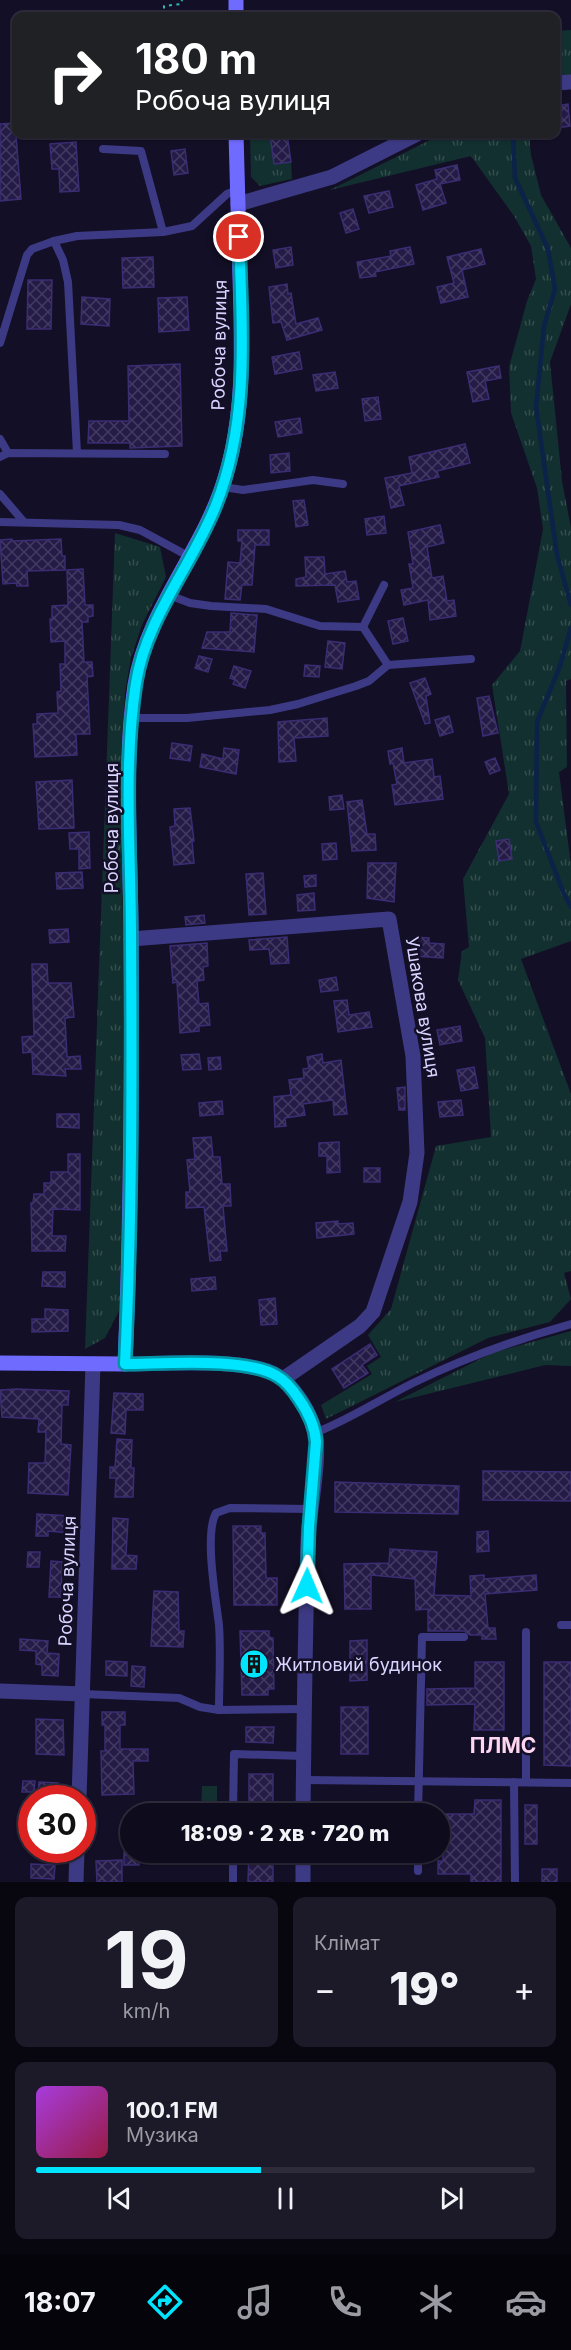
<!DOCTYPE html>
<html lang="uk">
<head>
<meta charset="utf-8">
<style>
	body { margin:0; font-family:Inter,sans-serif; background:#1c1929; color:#f1f3f6; height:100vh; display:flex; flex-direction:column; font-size:22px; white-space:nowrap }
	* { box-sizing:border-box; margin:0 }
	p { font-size:20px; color:#9b9ba3 }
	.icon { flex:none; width:33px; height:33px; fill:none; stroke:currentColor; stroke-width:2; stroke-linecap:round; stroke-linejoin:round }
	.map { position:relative; height:1882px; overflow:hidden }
	.drawer { display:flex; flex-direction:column; gap:15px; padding:15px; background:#08060f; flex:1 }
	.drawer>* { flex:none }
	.banner { position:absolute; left:12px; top:12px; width:548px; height:126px; border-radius:12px; box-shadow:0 2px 4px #0004,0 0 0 2px #2e2b3b; background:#202124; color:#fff; overflow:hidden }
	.speed { position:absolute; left:18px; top:1785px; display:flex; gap:12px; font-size:30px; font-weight:700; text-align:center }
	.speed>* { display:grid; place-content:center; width:78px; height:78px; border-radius:50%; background:#0e0b1c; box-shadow:0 2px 4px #0004,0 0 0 2px #2e2b3b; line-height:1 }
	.speed .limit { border:9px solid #d22; background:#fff; color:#111 }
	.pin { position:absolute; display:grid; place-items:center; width:51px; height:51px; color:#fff; margin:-26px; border:3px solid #fff; border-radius:50%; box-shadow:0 2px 6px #0007 }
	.me { position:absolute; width:66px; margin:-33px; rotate:1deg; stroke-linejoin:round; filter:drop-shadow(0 0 4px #0008) }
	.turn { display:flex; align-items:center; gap:21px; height:126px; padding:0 24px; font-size:27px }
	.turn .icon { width:78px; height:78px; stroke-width:2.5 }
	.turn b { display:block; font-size:42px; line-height:51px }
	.big { font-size:45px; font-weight:800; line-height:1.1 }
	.drawer .tile { flex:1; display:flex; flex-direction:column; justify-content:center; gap:9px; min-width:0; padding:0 21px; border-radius:12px; background:#1c1929 }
	.drawer .dial { align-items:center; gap:0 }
	.dial b { font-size:78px; line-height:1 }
	.song { display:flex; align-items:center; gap:18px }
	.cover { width:72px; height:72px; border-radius:9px; background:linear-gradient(135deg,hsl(280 70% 55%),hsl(340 70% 35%)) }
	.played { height:6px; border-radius:3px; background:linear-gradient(90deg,#00e5ff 45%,#2e2b3b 45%) }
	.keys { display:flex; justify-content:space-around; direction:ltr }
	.heat { display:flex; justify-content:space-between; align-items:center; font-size:33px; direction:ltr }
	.drawer .tiles { flex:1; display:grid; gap:15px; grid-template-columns:1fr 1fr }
	.tile:last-child { grid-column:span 2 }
	.trip { position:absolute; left:120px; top:1803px; width:330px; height:60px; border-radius:30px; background:#0e0b1c; box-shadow:0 2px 4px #0004,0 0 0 2px #2e2b3b; font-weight:800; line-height:60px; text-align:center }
	.tabs { display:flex; height:96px; justify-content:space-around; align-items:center; background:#06040b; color:#9b9ba3 }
	.tabs .icon { width:42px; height:42px }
	.tabs .current { color:#00e5ff }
	.tabs b { font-size:27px; color:#f1f3f6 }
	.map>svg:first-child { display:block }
</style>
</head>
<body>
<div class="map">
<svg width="571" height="1882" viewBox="0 0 571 1882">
	<defs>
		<pattern id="grass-tufts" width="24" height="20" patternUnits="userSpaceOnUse" patternTransform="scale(1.5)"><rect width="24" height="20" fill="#12302f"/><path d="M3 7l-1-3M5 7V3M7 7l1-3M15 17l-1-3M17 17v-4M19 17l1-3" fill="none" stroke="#344d4e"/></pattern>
		<pattern id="building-cross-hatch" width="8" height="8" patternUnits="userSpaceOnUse" patternTransform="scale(1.5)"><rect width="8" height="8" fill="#241b47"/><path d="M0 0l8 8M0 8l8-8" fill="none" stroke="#433b63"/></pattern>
	</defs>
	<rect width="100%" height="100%" fill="#130f26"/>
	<g fill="url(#grass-tufts)">
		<polygon points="571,30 571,76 555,77 555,31"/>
		<polygon points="250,134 270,134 274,164 291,162 292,179 260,186 251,177"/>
		<polygon points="442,134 529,134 531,155 541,195 571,248 571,304 550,362 562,481 571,528 571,679 566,681 567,767 559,772 571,865 571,941 521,959 571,1094 571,1271 564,1273 571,1299 550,1322 488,1338 326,1419 321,1405 372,1374 367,1366 381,1357 368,1335 391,1309 436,1146 491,1137 485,1038 458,980 462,951 469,947 463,879 509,794 492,685 520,651 543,529 537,488 511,413 509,367 527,301 536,279 531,246 514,216 471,156 330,190"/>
		<polygon points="115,533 160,547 166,577 142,625 131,658 125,693 122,758 125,1282 119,1311 105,1338 85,1349"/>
		<polygon points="571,1331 571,1366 545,1365 395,1402 492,1353"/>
	</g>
	<polygon fill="#12302f" points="202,1786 217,1786 217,1813 201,1813"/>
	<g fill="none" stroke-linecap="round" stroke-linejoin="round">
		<g stroke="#0c2248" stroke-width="4.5">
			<polyline points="513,134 515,178 548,249 555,289 544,326 536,407 557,555 571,605"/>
			<polyline points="571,628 560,666 537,722 536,822 564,894 571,907"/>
		</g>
	</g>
	<g fill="url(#building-cross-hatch)" stroke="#3b2d73" stroke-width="1.5">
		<polygon points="568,104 570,126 557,128 555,106"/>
		<polygon points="15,123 21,199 0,201 0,124"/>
		<polygon points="270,134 287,134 291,162 274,164"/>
		<polygon points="76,142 79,191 60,192 59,169 52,169 50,144"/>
		<polygon points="185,149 188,173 174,175 171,151"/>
		<polygon points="457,165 460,180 440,184 446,203 423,210 416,185 437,179 435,170"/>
		<polygon points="389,191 393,207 369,213 364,196"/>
		<polygon points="353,209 359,229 346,233 340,213"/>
		<polygon points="291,247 293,265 276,268 273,250"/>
		<polygon points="410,247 414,264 375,272 376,276 360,278 357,262 391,256 390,251"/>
		<polygon points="481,249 485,264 462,270 468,297 441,303 437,287 454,283 447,257"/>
		<polygon points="153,257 154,287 123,288 122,258"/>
		<polygon points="28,280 52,280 51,329 27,329"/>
		<polygon points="287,284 288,294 291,293 296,324 318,318 322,330 287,340 281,322 273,323 269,287"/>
		<polygon points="82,297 110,299 109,326 81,324"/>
		<polygon points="187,297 189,330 159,332 158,298"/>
		<polygon points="299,352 302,369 275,374 272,357"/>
		<polygon points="180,364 182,446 130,448 130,443 88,443 89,421 129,421 128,366"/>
		<polygon points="499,366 501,378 485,381 489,399 473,402 467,372"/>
		<polygon points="335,372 338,388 316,391 313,375"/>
		<polygon points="378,397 381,419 365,421 362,399"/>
		<polygon points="300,418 302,433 278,437 275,422"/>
		<polygon points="465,444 470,463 437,471 439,477 399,486 404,505 391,508 385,478 412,473 409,457"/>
		<polygon points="289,453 290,471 271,473 270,455"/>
		<polygon points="304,500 308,525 296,527 293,501"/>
		<polygon points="384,516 386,533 367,535 365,519"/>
		<polygon points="440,525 444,543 427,547 432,578 443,576 447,601 454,600 456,616 430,620 428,600 404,605 401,590 413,588 409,564 413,564 408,532"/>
		<polygon points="238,530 269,530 269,545 255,545 252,585 242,585 240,600 225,599 228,562 240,563 242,541 238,541"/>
		<polygon points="12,539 12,541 61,539 62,556 65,556 65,570 27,571 28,586 17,586 16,583 3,584 0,540"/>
		<polygon points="305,557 324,557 325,574 345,571 347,582 356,581 359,599 338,602 335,585 296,586 296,579 306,577"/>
		<polygon points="83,569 85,605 93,605 93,616 88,617 88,622 82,622 84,662 92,662 93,676 87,677 90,734 76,734 77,755 35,757 33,724 37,724 37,714 58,713 57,692 61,691 60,664 65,664 65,641 51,642 50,619 52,619 52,606 68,605 67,570"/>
		<polygon points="231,613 257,615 254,652 202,648 207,632 230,632"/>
		<polygon points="403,618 408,641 393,644 388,621"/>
		<polygon points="328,641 345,643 342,669 325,667"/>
		<polygon points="199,656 212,659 208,672 195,668"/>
		<polygon points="305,665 320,666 319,677 304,676"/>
		<polygon points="234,666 251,671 245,688 233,684 235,680 230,678"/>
		<polygon points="425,678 431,694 426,696 430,723 425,724 410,683"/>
		<polygon points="489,696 498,733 483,736 477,698"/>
		<polygon points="449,716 453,732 440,736 435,720"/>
		<polygon points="327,718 328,736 294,738 296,761 279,762 278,722"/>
		<polygon points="172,743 192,746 190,761 170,758"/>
		<polygon points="224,748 239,750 236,774 200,767 202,754 223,759"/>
		<polygon points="402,748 404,763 432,759 434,777 440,776 443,799 395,805 392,785 397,784 393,763 390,764 388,751"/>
		<polygon points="495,758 500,770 490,774 485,762"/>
		<polygon points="72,780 74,828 39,829 36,782"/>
		<polygon points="342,795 344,809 330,810 329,797"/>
		<polygon points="362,800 367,834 375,834 376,850 352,851 347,802"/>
		<polygon points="190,808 194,841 192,841 194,863 174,865 170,827 175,826 174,809"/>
		<polygon points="89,832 90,868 79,869 79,849 70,849 69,833"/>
		<polygon points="509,839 512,859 499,861 496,841"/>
		<polygon points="336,843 337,859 323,860 322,844"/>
		<polygon points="368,863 396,863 394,902 367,898"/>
		<polygon points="82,872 83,888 57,889 56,873"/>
		<polygon points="263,873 266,914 249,915 246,874"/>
		<polygon points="316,875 316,886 305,887 304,876"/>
		<polygon points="314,893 315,910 298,911 297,895"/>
		<polygon points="204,915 205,923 186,925 185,917"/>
		<polygon points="68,929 69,942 50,943 49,930"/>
		<polygon points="287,937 289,963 271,964 269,949 250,950 249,940"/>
		<polygon points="414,937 429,938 429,943 444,944 443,958 413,956"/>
		<polygon points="207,943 208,966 203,967 204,980 197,981 199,1004 208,1003 210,1025 199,1026 199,1031 180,1033 177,982 173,983 170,946"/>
		<polygon points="32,964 47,964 48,983 71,983 74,1017 65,1018 67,1057 80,1056 81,1069 65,1069 66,1076 33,1074 32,1052 23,1053 22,1037 34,1036"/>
		<polygon points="336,977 338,990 321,992 319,980"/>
		<polygon points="347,1000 349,1015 369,1012 372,1027 338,1032 334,1001"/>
		<polygon points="460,1026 462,1041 440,1045 437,1030"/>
		<polygon points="199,1054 201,1069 183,1070 181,1055"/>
		<polygon points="322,1054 323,1063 341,1060 347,1114 334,1115 333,1100 303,1104 305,1115 285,1118 286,1126 275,1127 274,1097 291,1095 289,1080 304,1078 303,1069 309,1068 307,1057"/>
		<polygon points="220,1057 221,1069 209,1070 208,1058"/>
		<polygon points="474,1067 478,1088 461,1091 457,1070"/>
		<polygon points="405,1087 405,1110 399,1110 397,1088"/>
		<polygon points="461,1100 463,1115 440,1117 438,1102"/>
		<polygon points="222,1101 223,1114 200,1116 199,1103"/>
		<polygon points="57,1114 79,1114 79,1128 57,1127"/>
		<polygon points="211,1137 213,1157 220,1157 222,1184 230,1184 231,1206 223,1206 227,1251 220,1251 221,1260 210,1261 204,1207 186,1208 186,1192 190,1192 187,1160 195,1159 193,1138"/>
		<polygon points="339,1142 340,1172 327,1173 327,1156 319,1156 319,1143"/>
		<polygon points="68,1154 80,1154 80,1210 53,1209 52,1236 66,1236 65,1251 32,1251 31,1203 33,1203 34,1194 44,1194 44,1183 51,1183 51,1172 68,1172"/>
		<rect x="364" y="1168" width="16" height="14"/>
		<polygon points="338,1221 338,1224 353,1223 354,1234 317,1238 316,1223"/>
		<polygon points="43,1272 65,1272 65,1287 42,1286"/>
		<polygon points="215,1277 216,1289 192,1291 191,1279"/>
		<polygon points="275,1298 277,1324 261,1325 259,1300"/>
		<polygon points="45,1309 68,1310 68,1331 32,1332 32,1319 45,1319"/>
		<polygon points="370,1344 377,1355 362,1365 368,1373 344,1388 332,1369"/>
		<polygon points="17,1389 69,1391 68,1405 62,1405 61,1444 71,1445 68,1495 28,1493 29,1463 45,1463 46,1432 38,1432 39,1419 2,1417 0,1390"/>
		<polygon points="114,1393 143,1394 143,1410 126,1410 125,1434 111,1433"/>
		<polygon points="117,1439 132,1440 131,1468 134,1468 133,1497 115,1497 116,1478 110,1478 110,1467 115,1467"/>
		<polygon points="483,1471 571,1472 571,1501 483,1500"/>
		<polygon points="335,1482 459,1486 458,1514 335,1512"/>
		<polygon points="37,1514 71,1516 70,1533 48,1531 48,1536 36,1536"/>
		<polygon points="113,1518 128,1519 126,1555 137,1556 136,1569 112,1569"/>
		<polygon points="233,1526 261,1526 261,1533 265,1533 266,1578 277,1578 277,1605 234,1605"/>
		<polygon points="488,1531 489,1551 477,1552 477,1532"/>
		<polygon points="390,1549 437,1552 434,1595 471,1596 470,1576 484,1575 484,1579 536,1575 537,1590 485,1594 488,1628 495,1628 496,1639 482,1639 482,1635 470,1635 464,1631 428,1631 428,1609 416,1610 415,1579 371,1575 371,1609 345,1609 344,1564 389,1563"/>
		<polygon points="28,1552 40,1552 39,1567 27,1567"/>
		<polygon points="51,1561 62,1562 61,1597 49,1597"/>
		<polygon points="154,1591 178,1592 179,1631 184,1631 183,1647 151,1646"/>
		<polygon points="240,1631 269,1631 269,1637 273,1638 274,1689 268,1689 268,1695 242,1695"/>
		<polygon points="20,1639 48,1641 47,1653 59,1654 58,1676 42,1675 42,1665 36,1664 36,1651 20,1650"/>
		<polygon points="367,1640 367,1680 350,1681 350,1641"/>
		<polygon points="106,1661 127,1662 127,1676 106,1675"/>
		<polygon points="475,1662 504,1662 504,1730 474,1730 475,1704 427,1705 427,1689 475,1688"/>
		<polygon points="544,1662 571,1662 571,1766 544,1765"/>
		<polygon points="132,1666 145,1667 144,1687 131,1686"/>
		<rect x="341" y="1707" width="27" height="47"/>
		<polygon points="102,1712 125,1712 125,1725 120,1725 120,1749 148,1749 148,1761 133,1761 134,1794 102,1795 101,1751 105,1751 105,1725 102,1725"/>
		<polygon points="36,1719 63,1720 64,1755 36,1754"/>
		<polygon points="246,1727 274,1727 273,1743 246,1742"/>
		<rect x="249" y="1774" width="24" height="40"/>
		<polygon points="23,1781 35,1781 34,1792 22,1792"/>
		<polygon points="39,1782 58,1783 57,1795 38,1795"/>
		<polygon points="475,1800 501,1800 501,1882 471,1882 471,1874 438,1874 438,1861 443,1861 443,1834 440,1834 440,1814 474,1814"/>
		<rect x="525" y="1805" width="12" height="39"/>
		<rect x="124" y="1852" width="15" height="13"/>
		<polygon points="249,1852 273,1852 273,1882 248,1882"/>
		<polygon points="122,1860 122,1882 97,1882 96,1861"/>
		<polygon points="31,1864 55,1865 54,1879 31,1878"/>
		<rect x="542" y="1869" width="15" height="13"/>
	</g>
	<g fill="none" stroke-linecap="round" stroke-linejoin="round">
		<polyline stroke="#2fb8b0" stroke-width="2" stroke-dasharray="3 4.5" stroke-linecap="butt" points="164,16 164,6 181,4 182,0"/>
		<g stroke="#3d3a85" stroke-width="8">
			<polyline points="103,149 141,151 163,232 192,226 227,194 237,190"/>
			<polyline points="54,241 77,236 163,232"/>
			<polyline points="0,343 27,255 32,249 54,241 63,260 68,282 77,453"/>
			<polyline points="0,439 8,453"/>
			<polyline points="0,457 8,453 165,454"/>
			<polyline points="223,487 243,490 313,480 343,484"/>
			<polyline points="0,494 24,522"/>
			<polyline points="0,522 119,525 140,530 190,557"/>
			<polyline points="169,595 190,603 211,606 266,609 320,626 363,627 388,665"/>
			<polyline points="363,627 384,585"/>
			<polyline points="132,718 187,718 270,710 298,704 356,686 369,681 388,665 471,659"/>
			<path d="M315,1433C350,1419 379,1400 413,1383C466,1357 514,1340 571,1324"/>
			<polyline points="561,1625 571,1625"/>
			<polyline points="83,1694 179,1698 200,1707 219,1710"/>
			<path d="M305,1709L219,1710C219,1682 221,1653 219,1625C216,1600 204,1534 216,1513L230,1508L310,1509"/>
			<polyline points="303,1780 571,1783"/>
			<polyline points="514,1782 515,1882"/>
			<polyline points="526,1782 526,1632"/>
			<polyline points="233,1814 234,1754 304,1756"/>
			<polyline points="418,1814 422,1637 464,1637"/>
			<polyline points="418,1852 418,1871"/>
			<polyline points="233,1882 233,1852"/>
		</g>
		<g stroke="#3d3a85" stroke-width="15">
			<polyline points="555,83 571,82"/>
			<polyline points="238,204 332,177 417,134"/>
			<polyline points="131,939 389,919 413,1056 417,1153 410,1202 373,1312 360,1326 283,1379"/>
			<path d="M125,1364C163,1364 248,1357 278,1376C295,1387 310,1412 315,1432C321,1458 309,1511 308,1541C305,1632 304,1723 303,1814"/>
			<polyline points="0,1691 83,1694"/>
			<polyline points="79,1798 93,1364"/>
			<polyline points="76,1882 77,1850"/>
			<polyline points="303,1882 303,1852"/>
		</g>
		<g stroke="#6f6bff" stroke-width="15">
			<polyline points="236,16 236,0"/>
			<path d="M0,1363L125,1364C131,1222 132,1079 131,936C131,853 123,767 135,685C147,609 204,550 225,478C245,414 242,345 240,278C239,230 237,182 236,134"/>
		</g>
	</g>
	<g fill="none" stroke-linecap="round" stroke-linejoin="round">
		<g stroke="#0095a6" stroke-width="15">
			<path id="route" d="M239,237C242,326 250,420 216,505C192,566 146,618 136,683C123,766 131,854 131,937C132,1080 132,1222 125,1364C163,1364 247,1357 277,1376C286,1381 293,1390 299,1399C308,1412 315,1426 316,1442L309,1527L307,1586"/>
		</g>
		<use href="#route" stroke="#00e5ff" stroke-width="10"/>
	</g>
	<defs>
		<g id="building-disc" transform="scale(1.5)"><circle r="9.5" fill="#00e5ff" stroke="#130f26"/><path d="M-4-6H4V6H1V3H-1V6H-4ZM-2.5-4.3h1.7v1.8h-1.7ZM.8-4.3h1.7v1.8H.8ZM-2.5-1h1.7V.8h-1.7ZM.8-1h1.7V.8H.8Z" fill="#111"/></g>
	</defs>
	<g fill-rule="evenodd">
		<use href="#building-disc" x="254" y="1664"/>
	</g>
	<g text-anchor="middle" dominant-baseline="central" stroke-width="5" stroke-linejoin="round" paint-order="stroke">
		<g font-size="18" fill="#d9d4ff" stroke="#130f26">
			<text transform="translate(219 345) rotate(-89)">Робоча вулиця</text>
			<text transform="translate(111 828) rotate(-90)">Робоча вулиця</text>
			<text transform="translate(423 1007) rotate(81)">Ушакова вулиця</text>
			<text transform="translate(67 1581) rotate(-88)">Робоча вулиця</text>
		</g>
		<g font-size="18" fill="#d9d4ff" stroke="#130f26" text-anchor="start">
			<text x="275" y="1664">Житловий будинок</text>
		</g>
		<g font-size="21" font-weight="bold" fill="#ffd6f0" stroke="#130f26">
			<text x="503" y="1745">ПЛМС</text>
		</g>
	</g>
</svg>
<div class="speed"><div class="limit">30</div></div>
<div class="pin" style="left:239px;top:237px;background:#d93025"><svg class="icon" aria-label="arrive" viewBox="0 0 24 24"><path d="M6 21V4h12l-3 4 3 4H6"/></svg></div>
<svg class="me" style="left:307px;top:1586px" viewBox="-20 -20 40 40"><path d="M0-17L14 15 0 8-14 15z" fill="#00e5ff" stroke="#fff" stroke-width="4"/></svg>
<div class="trip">18:09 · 2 хв · 720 m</div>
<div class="banner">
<div class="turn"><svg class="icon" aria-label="right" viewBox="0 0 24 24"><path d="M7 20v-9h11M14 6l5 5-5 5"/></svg><div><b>180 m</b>Робоча вулиця</div></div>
</div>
</div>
<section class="drawer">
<div class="tiles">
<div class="tile dial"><b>19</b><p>km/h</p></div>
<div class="tile"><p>Клімат</p>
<div class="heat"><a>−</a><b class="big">19°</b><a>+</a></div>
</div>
<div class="tile">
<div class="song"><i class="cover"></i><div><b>100.1 FM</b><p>Музика</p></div></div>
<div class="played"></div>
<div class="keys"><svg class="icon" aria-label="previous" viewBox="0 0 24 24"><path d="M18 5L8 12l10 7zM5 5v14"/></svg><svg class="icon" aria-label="pause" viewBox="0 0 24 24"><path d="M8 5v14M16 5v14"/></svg><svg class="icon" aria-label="next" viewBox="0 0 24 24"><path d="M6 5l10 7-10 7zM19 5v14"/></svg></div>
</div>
</div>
</section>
<nav class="tabs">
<b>18:07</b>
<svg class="icon current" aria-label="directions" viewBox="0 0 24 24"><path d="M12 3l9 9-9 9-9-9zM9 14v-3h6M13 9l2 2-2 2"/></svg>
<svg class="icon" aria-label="music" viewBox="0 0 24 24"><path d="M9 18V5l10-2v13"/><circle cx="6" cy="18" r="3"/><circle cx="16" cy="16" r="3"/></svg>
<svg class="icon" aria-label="phone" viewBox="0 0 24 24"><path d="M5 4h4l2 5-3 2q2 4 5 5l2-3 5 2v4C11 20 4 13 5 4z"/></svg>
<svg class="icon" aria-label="climate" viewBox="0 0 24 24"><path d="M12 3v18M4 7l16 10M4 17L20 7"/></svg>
<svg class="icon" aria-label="car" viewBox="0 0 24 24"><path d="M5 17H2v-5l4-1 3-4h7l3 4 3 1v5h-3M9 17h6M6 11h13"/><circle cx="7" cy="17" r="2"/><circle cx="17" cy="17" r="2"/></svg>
</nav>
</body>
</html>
